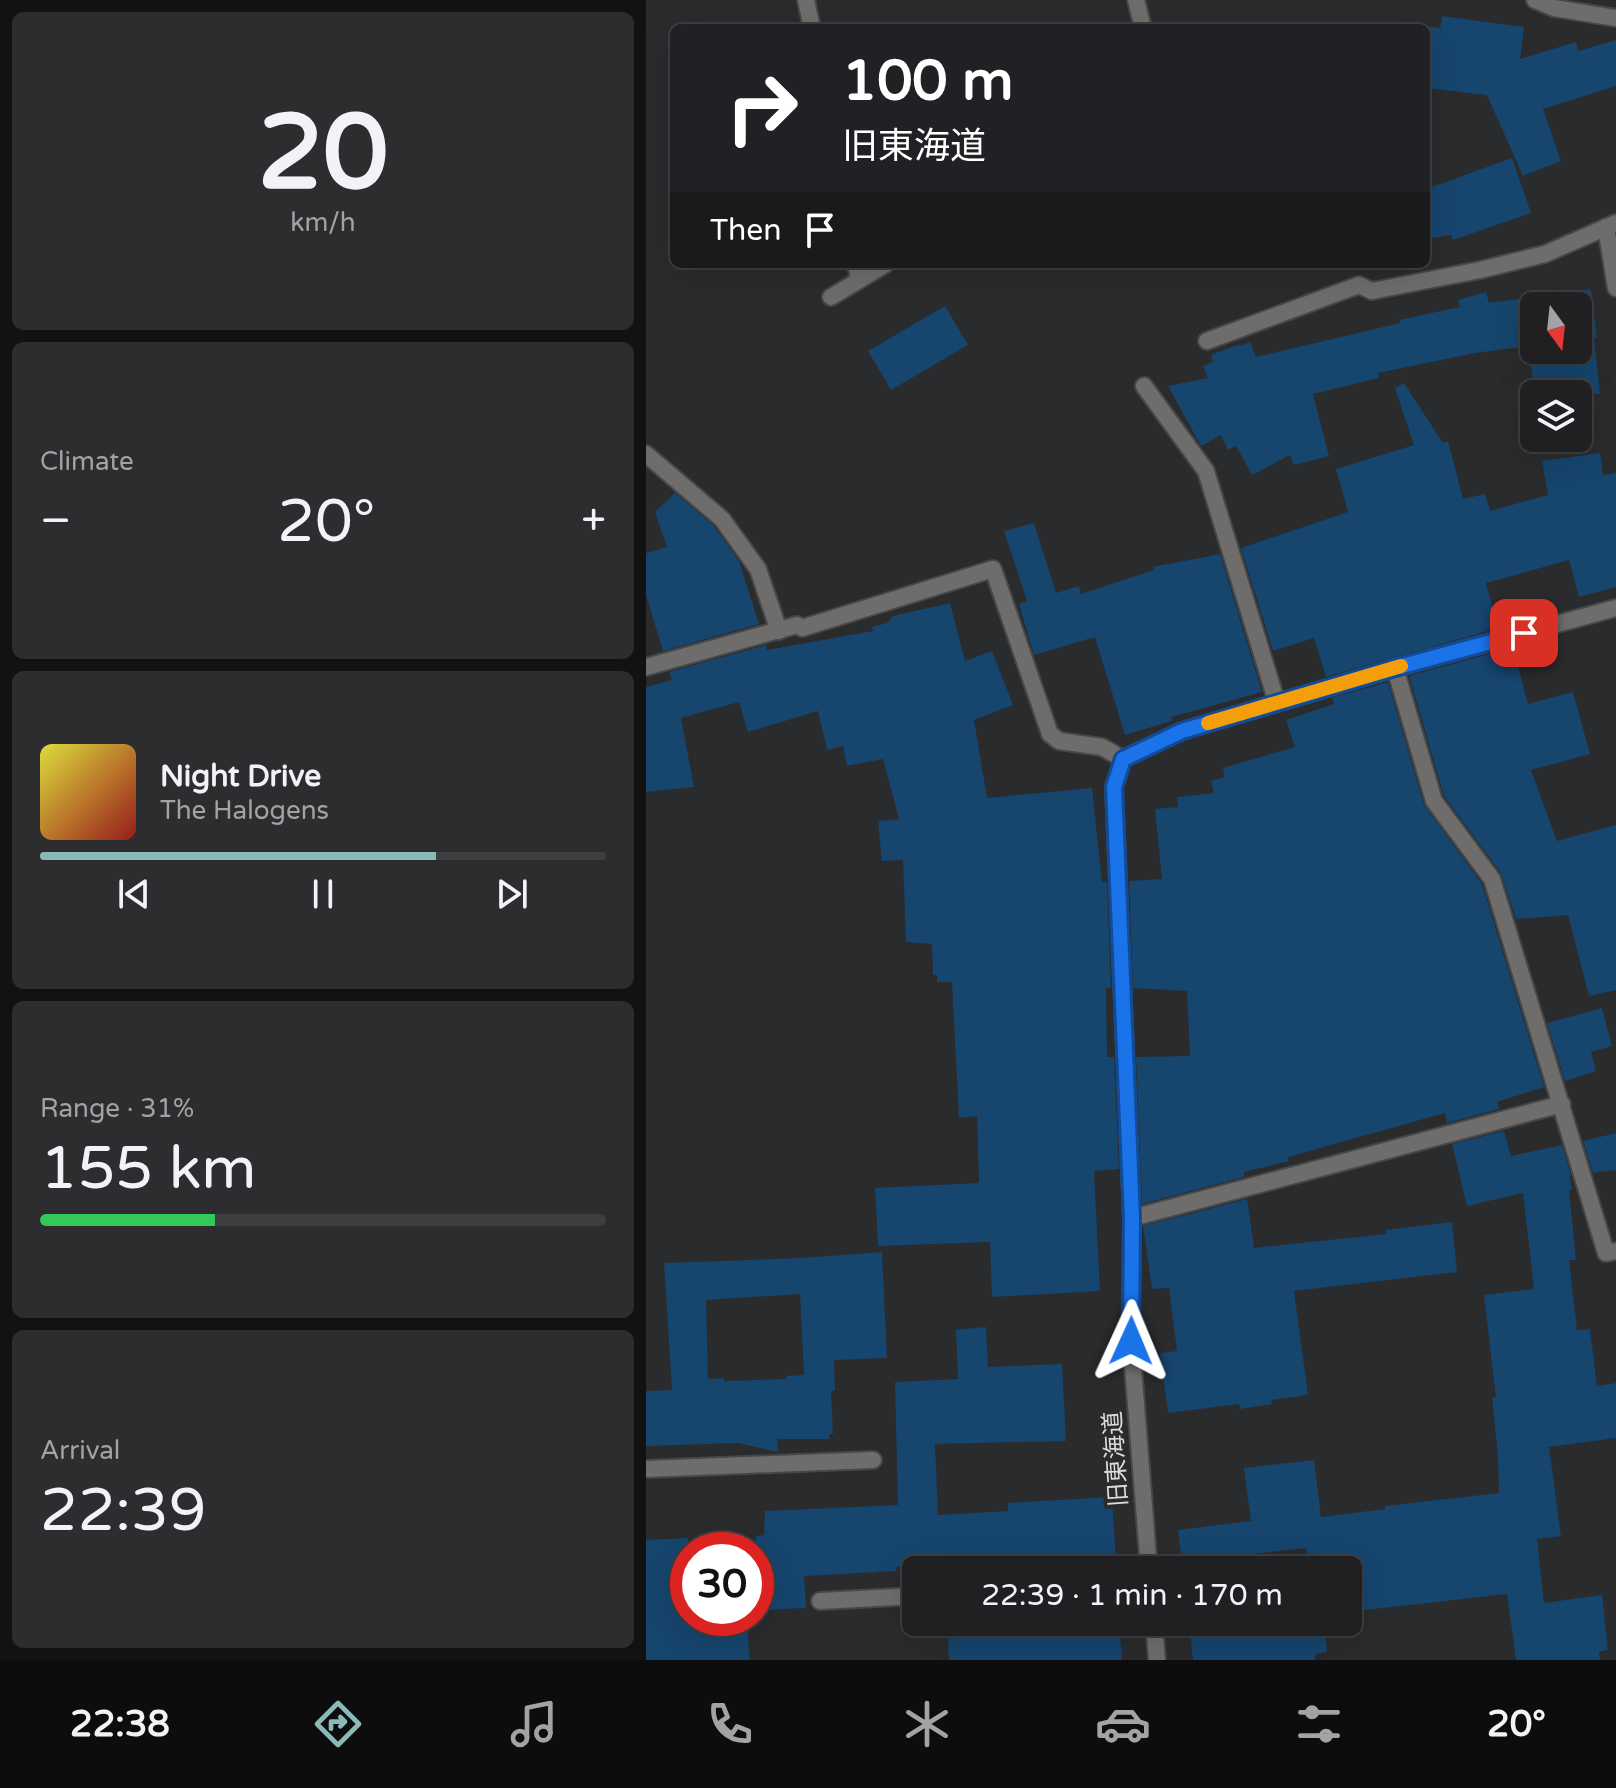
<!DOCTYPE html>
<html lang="en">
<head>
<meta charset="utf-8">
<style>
	body { margin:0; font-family:"Varela Round","Noto Sans JP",sans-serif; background:#2d2d2f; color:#f1f3f6; height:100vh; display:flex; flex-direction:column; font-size:30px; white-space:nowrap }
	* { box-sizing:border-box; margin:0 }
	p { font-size:26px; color:#a2a3a5 }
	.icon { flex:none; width:44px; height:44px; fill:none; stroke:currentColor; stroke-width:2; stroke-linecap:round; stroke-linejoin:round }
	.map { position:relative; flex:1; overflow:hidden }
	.side { display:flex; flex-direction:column; gap:12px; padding:12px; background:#121213; width:646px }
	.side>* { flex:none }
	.guide { position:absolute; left:24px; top:24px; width:760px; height:244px; border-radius:12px; box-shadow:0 8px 32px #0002,0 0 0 2px #3d3e40; background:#202124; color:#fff; overflow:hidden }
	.needle { width:52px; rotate:165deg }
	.fabs { position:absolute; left:874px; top:292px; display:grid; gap:16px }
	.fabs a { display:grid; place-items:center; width:72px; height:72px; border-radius:12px; background:#202022; box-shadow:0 8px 32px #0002,0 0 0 2px #3d3e40; font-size:40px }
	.speed { position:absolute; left:24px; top:1532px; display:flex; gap:16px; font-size:40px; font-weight:700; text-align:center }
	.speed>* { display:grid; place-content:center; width:104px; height:104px; border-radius:50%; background:#202022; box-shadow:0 8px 32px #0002,0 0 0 2px #3d3e40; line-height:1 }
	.speed .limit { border:12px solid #d22; background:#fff; color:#111 }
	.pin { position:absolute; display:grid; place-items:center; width:68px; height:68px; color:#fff; margin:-34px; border-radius:16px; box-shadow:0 4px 12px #0006 }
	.me { position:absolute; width:88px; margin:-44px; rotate:1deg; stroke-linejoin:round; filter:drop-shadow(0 0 6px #0008) }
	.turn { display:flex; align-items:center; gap:28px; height:168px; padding:0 40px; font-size:36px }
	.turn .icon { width:104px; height:104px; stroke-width:2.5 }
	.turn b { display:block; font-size:56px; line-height:68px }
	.then { display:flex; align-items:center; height:76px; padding:0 40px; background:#0003; gap:16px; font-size:30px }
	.big { font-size:60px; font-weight:600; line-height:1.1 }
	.side .card { flex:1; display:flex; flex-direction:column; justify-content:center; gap:12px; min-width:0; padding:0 28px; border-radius:12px; background:#2d2d2f }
	.side .dial { align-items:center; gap:0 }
	.dial b { font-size:104px; line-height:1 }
	.song { display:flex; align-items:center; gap:24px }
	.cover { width:96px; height:96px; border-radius:12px; background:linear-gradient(135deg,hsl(60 70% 55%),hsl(0 70% 35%)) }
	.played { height:8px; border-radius:4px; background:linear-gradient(90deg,#8bbbb9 70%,#3d3e40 70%) }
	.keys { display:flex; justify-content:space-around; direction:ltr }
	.heat { display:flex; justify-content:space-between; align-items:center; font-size:44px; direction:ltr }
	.charge { height:12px; border-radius:6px; background:linear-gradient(90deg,#34c759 31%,#3d3e40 0) }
	.trip { position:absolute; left:256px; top:1556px; width:460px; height:80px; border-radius:12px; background:#202022; box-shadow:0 8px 32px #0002,0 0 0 2px #3d3e40; font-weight:600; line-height:80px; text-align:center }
	.tab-bar { display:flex; height:128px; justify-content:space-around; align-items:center; background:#0d0d0e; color:#a2a3a5 }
	.tab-bar .icon { width:56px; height:56px }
	.tab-bar .current { color:#8bbbb9 }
	.tab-bar b { font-size:36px; color:#f1f3f6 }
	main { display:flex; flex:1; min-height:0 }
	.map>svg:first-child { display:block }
</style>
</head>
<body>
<main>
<section class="side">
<div class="card dial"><b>20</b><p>km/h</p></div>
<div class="card"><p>Climate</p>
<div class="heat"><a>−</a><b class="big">20°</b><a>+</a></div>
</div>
<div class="card">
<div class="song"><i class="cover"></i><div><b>Night Drive</b><p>The Halogens</p></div></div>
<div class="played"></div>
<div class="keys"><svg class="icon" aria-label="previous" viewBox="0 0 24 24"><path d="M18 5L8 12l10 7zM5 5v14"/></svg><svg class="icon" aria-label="pause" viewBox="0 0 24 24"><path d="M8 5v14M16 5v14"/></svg><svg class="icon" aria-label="next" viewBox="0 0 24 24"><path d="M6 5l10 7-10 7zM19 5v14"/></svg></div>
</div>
<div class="card"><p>Range · 31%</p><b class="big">155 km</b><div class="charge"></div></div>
<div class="card"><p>Arrival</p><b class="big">22:39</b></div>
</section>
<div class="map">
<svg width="970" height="1660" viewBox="0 0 970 1660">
	<rect width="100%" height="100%" fill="#2a2b2d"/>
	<g fill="#16456d" fill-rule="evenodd">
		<polygon points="796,16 878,27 874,59 930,42 932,51 970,40 970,86 897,109 915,161 877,176 841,95 780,88 780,26 794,28"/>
		<polygon points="866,158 885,213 807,240 805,235 780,239 780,189"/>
		<path d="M945,289L951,337L948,338L954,394H889L882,346L829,353L732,373L733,378L667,394L683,456L648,465L644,455L606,475L590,446L582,450L575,435L555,446L522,386L562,378L557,366L567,362L565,355L593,344L594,346L604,342L610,357L754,323L753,320L814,307L812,300L840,292L843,303ZM888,306H932V350H888Z"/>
		<polygon points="299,306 322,345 245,390 222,351"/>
		<polygon points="758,383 797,443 802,441 817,499 839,494 844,511 902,495 896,461 954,453 957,475 970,473 970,587 933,597 923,560 840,583 852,628 680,677 668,638 627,651 595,548 702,512 690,469 768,445 749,388"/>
		<polygon points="29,493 68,526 93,561 113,624 17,651 0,595 0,553 21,547 9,512"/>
		<polygon points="388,523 410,593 433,586 435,594 508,570 507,567 574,554 616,692 525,717 526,721 479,735 449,637 388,655 373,604 381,601 358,531"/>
		<polygon points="304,603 319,661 346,651 367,705 328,720 341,798 446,788 456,882 461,882 465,988 460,988 461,1057 468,1057 473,1169 448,1171 454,1291 346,1297 344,1242 232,1246 229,1188 333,1183 331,1116 313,1118 306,982 291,982 291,975 287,975 286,944 260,942 257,860 236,861 232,821 253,819 237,759 201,766 197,746 181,750 172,711 102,732 93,702 35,718 48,787 0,792 0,687 26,680 23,672 120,645 121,650 227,631 226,627 241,623 247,616"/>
		<polygon points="858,650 860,654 868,652 882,704 927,692 944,754 885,770 911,841 970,825 970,990 943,996 922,915 870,919 855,873 798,796 763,676"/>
		<polygon points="742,682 778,805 836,884 898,1087 851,1102 853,1109 801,1123 799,1113 642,1157 643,1161 598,1172 598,1177 496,1204 490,1057 544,1056 541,991 487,988 483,881 516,879 509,809 532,807 531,797 568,793 565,781 579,777 577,768 649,747 640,720 688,704 686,698"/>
		<polygon points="956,1008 966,1046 945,1052 950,1071 919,1081 901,1023"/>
		<polygon points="858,1131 865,1156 916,1145 925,1176 923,1176 926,1189 923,1190 930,1260 923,1260 931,1330 944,1329 951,1386 970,1383 970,1438 903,1447 915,1536 891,1539 898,1603 956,1595 962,1650 953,1652 954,1660 870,1660 861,1594 702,1612 702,1570 664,1570 660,1548 536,1562 532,1530 605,1521 598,1468 668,1460 675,1517 739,1509 739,1506 853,1493 852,1457 846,1397 850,1397 838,1295 888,1289 877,1193 821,1206 806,1144"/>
		<polygon points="970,1133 970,1170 947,1173 937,1141"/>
		<polygon points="601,1199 608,1248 740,1234 740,1230 806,1222 811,1272 648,1291 662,1395 625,1400 626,1404 594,1409 593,1404 522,1413 514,1353 531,1351 523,1288 506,1289 497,1226"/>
		<path d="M236,1252L241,1358L188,1360L189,1391H185L187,1434H183L184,1439H131L132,1452L92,1443L0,1446V1391L26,1390L18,1263L156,1258ZM154,1294L158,1375L140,1376V1379L78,1381V1378L62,1379L60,1300Z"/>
		<polygon points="340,1327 342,1367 416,1364 420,1441 289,1444 292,1515 362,1511 362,1503 466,1497 470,1560 365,1566 365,1560 250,1567 251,1571 158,1576 160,1608 110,1610 110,1536 118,1535 119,1511 252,1505 249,1382 312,1379 310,1330"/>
		<polygon points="42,1538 42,1626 101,1622 104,1660 0,1660 0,1540"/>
		<polygon points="543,1622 678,1622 681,1652 669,1654 669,1660 547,1660"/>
		<polygon points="473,1624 476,1660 303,1660 302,1639 418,1627 418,1629"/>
	</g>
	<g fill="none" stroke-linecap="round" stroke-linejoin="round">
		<g stroke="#464749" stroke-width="20">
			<g id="lane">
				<polyline points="561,341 713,285 726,291"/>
				<polyline points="498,386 560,471 631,703"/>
				<polyline points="749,668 788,801 846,879 960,1253"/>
			</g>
		</g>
		<g stroke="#464749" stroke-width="20">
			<g id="street">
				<polyline points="160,0 166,28"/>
				<polyline points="490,0 497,28"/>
				<polyline points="889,0 908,8 970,18"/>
				<polyline points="960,227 970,288"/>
				<polyline points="210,264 213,280"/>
				<polyline points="726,291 834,270 899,254 970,223"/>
				<polyline points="185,297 240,264"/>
				<polyline points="0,454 76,519 112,569 133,631"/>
				<polyline points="0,667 151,625 156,628 347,569 404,734 413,741 456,747 477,759"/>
				<polyline points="486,1218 916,1104"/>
				<polyline points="960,1253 970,1251"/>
				<polyline points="0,1469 227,1460"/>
				<polyline points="503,1570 485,1341 486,1218 468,787 477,759 536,731 749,668 970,608"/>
				<polyline points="174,1601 270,1596"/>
				<polyline points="508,1622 511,1660"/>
			</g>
		</g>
		<use href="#lane" stroke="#6e6d6c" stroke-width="16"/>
		<use href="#street" stroke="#6e6d6c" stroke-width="16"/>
	</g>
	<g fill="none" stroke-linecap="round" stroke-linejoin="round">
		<g stroke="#114b97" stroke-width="20">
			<polyline id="route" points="485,1341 486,1218 468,787 477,759 536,731 749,668 878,633"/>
		</g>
		<use href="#route" stroke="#1a73e8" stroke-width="14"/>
		<polyline stroke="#f59e0b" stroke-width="14" points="562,723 755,666"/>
	</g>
	<g text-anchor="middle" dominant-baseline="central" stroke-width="8" stroke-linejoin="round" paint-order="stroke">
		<g font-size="24" fill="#dadcdd" stroke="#2a2b2d">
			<text transform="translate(470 1459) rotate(-94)">旧東海道</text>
		</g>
	</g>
</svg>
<div class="fabs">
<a><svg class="needle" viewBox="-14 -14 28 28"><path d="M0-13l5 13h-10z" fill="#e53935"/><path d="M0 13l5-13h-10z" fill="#a2a3a5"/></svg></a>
<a><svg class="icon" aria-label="layers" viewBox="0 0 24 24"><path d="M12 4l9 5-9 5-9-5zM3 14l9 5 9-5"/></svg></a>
</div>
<div class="speed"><div class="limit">30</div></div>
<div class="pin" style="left:878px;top:633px;background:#d93025"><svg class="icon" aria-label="arrive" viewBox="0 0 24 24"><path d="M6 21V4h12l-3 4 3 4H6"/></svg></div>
<svg class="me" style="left:485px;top:1341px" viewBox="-20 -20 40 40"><path d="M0-17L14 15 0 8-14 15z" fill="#1a73e8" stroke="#fff" stroke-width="4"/></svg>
<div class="trip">22:39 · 1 min · 170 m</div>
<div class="guide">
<div class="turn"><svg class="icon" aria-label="right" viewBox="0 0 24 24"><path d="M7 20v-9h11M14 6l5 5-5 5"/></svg><div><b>100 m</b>旧東海道</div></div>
<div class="then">Then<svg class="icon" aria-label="arrive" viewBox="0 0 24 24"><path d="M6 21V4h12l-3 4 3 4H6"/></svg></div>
</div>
</div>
</main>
<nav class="tab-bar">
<b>22:38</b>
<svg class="icon current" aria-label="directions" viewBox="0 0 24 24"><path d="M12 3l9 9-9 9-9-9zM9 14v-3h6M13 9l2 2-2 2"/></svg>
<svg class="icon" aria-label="music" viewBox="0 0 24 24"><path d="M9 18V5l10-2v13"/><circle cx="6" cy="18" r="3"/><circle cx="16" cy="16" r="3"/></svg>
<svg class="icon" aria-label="phone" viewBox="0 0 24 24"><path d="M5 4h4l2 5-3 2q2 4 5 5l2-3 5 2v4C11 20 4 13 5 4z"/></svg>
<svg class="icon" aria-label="climate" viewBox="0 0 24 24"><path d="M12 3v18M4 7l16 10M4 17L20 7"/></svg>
<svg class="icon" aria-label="car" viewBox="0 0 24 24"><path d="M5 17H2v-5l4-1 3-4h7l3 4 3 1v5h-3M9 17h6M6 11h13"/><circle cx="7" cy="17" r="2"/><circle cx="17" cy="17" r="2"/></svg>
<svg class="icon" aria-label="filters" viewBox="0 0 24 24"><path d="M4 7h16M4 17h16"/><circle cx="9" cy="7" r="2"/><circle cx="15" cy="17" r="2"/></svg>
<b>20°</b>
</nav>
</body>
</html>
